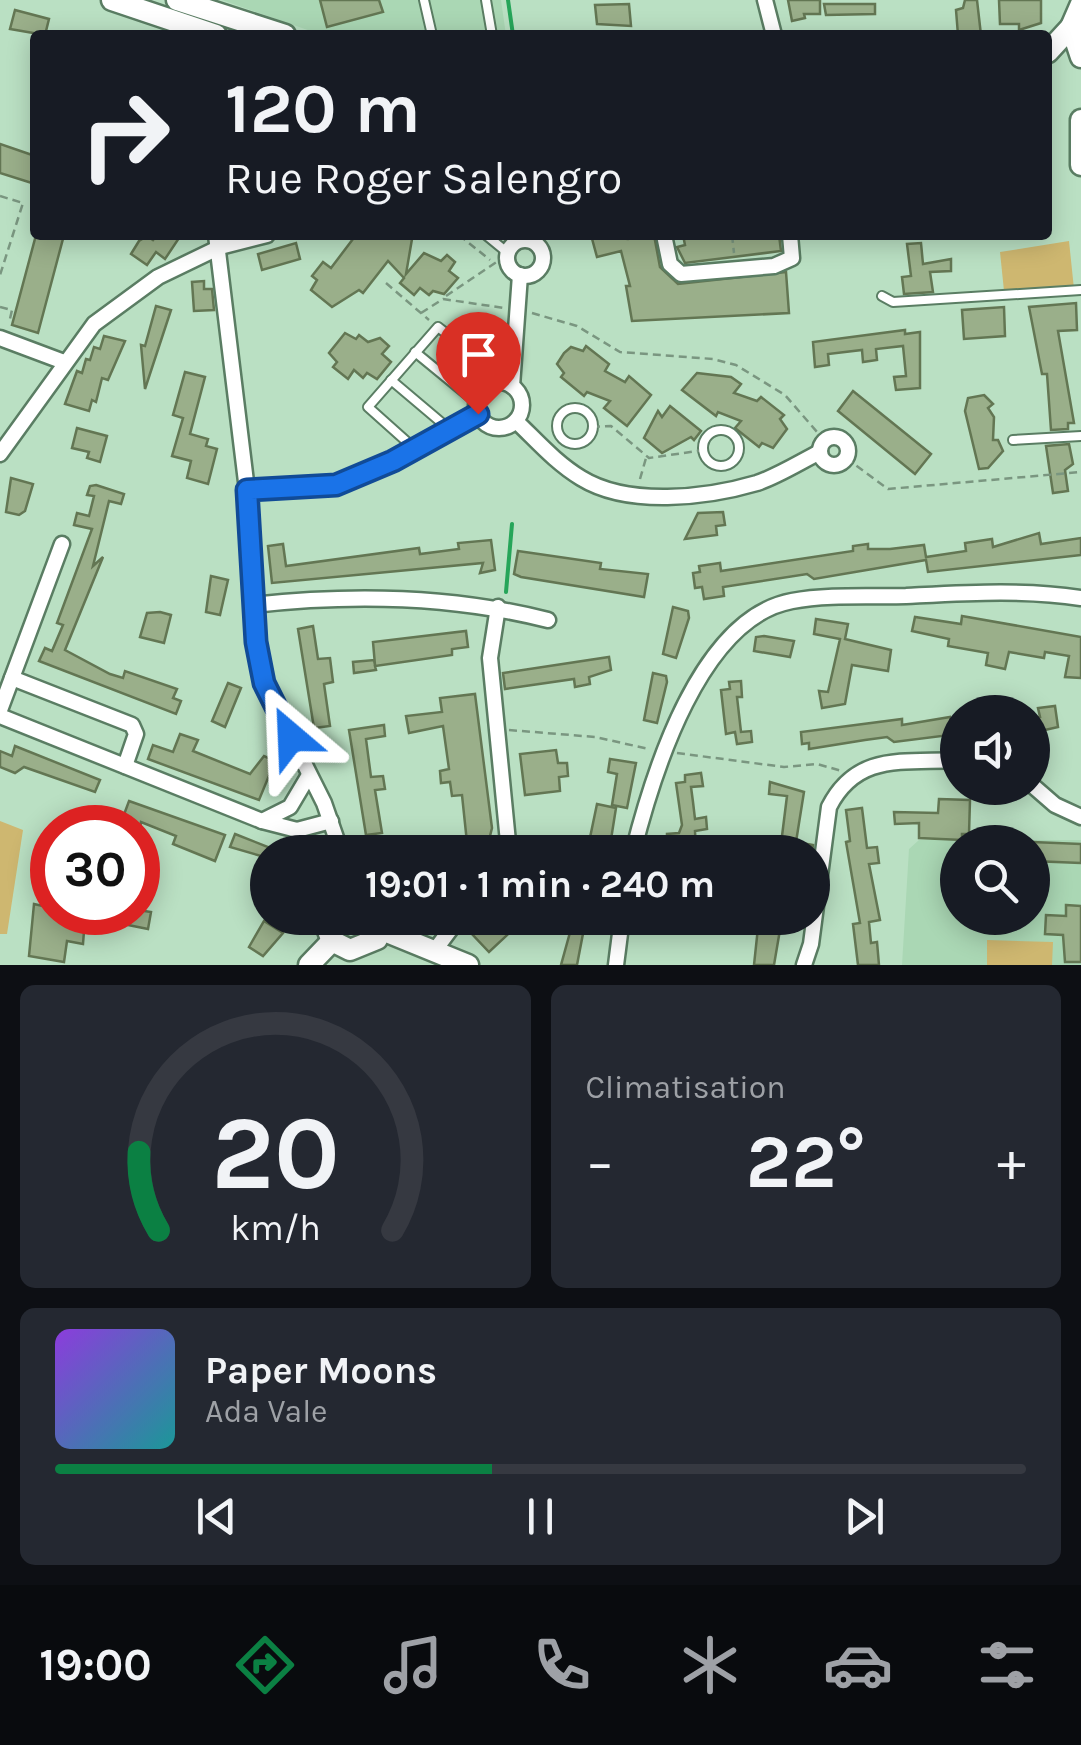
<!DOCTYPE html>
<html lang="fr">
<head>
<meta charset="utf-8">
<style>
	body { margin:0; font-family:Karla,sans-serif; background:#242831; color:#f1f3f6; height:100vh; display:flex; flex-direction:column; font-size:38px; white-space:nowrap }
	* { box-sizing:border-box; margin:0 }
	p { font-size:32px; color:#9ea1a6 }
	.icon { flex:none; width:55px; height:55px; fill:none; stroke:currentColor; stroke-width:2; stroke-linecap:round; stroke-linejoin:round }
	.map { position:relative; height:965px; overflow:hidden }
	.side { display:flex; flex-direction:column; gap:20px; padding:20px; background:#0d0f14; flex:1 }
	.side>* { flex:none }
	.banner { position:absolute; left:30px; top:30px; width:1022px; height:210px; border-radius:10px; box-shadow:0 5px 25px #0003; background:#171b24; color:#f1f3f6; overflow:hidden }
	.controls { position:absolute; left:940px; top:695px; display:grid; gap:20px }
	.controls a { display:grid; place-items:center; width:110px; height:110px; border-radius:50%; background:#171b24; box-shadow:0 5px 25px #0003; font-size:50px }
	.speed { position:absolute; left:30px; top:805px; display:flex; gap:20px; font-size:50px; font-weight:700; text-align:center }
	.speed>* { display:grid; place-content:center; width:130px; height:130px; border-radius:50%; background:#171b24; box-shadow:0 5px 25px #0003; line-height:1 }
	.speed .limit { border:15px solid #d22; background:#fff; color:#111 }
	.pin { position:absolute; display:grid; place-items:center; width:85px; height:85px; color:#fff; margin:-102px -42px; border-radius:50% 50% 50% 0; rotate:-45deg; box-shadow:0 0 10px #0007 }
	.pin .icon { rotate:45deg }
	.me { position:absolute; width:110px; margin:-55px; rotate:334deg; stroke-linejoin:round; filter:drop-shadow(0 0 8px #0008) }
	.turn { display:flex; align-items:center; gap:35px; height:210px; padding:0 30px; font-size:45px }
	.turn .icon { width:130px; height:130px; stroke-width:2.5 }
	.turn b { display:block; font-size:70px; line-height:85px }
	.big { font-size:75px; font-weight:700; line-height:1.1 }
	.side .tile { flex:1; display:flex; flex-direction:column; justify-content:center; gap:15px; min-width:0; padding:0 35px; border-radius:15px; background:#242831 }
	.side .dial { align-items:center; gap:0 }
	.dial svg { height:260px; overflow:visible; fill:none; stroke:#363941; stroke-width:7; stroke-linecap:round; text-anchor:middle }
	.dial text { fill:#f1f3f6; stroke:none }
	.song { display:flex; align-items:center; gap:30px }
	.cover { width:120px; height:120px; border-radius:15px; background:linear-gradient(135deg,hsl(270 70% 55%),hsl(180 70% 35%)) }
	.played { height:10px; border-radius:5px; background:linear-gradient(90deg,#0b8043 45%,#363941 45%) }
	.keys { display:flex; justify-content:space-around; direction:ltr }
	.heat { display:flex; justify-content:space-between; align-items:center; font-size:55px; direction:ltr }
	.side .tiles { flex:1; display:grid; gap:20px; grid-template-columns:1fr 1fr }
	.tile:last-child { grid-column:span 2 }
	.trip { position:absolute; left:250px; top:835px; width:580px; height:100px; border-radius:50px; background:#171b24; box-shadow:0 5px 25px #0003; font-weight:700; line-height:100px; text-align:center }
	.tab-bar { display:flex; height:160px; justify-content:space-around; align-items:center; background:#090b0e; color:#9ea1a6 }
	.tab-bar .icon { width:70px; height:70px }
	.tab-bar .selected { color:#0b8043 }
	.tab-bar b { font-size:45px; color:#f1f3f6 }
	.map>svg:first-child { display:block }
</style>
</head>
<body>
<div class="map">
<svg width="1081" height="965" viewBox="0 0 1081 965">
	<rect width="100%" height="100%" fill="#bae0c3"/>
	<g fill="#aad7b4" fill-rule="evenodd">
		<polygon points="222,0 501,0 506,35 322,35"/>
		<path d="M919,840H1081V965H902L909,849ZM958,842H1032V918H958Z"/>
	</g>
	<g fill="#ceb770">
		<polygon points="1069,241 1074,289 1004,291 1000,252"/>
		<polygon points="0,821 23,830 7,934 0,934"/>
		<polygon points="987,940 1053,942 1052,965 987,965"/>
	</g>
	<g fill="none" stroke-linecap="round" stroke-linejoin="round">
		<g stroke="#26a559" stroke-width="4">
			<polyline points="508,0 513,35"/>
			<polyline points="506,592 512,524"/>
		</g>
	</g>
	<g fill="#9aaf8a" stroke="#637653" stroke-width="2.5">
		<polygon points="320,0 379,0 383,12 327,27"/>
		<polygon points="788,0 820,0 820,14 804,14 805,18 792,21"/>
		<polygon points="965,0 977,0 981,35 958,35 956,10 963,8"/>
		<polygon points="999,0 1041,0 1041,23 1019,30 1019,24 1000,24"/>
		<polygon points="629,4 631,26 597,24 595,5"/>
		<polygon points="824,4 875,4 875,14 826,15"/>
		<polygon points="15,10 49,19 45,35 10,29"/>
		<polygon points="0,144 35,156 35,184 0,173"/>
		<polygon points="36,235 64,235 38,333 12,325"/>
		<polygon points="157,235 181,235 165,259 156,252 147,265 131,254 139,241 147,236 153,240"/>
		<polygon points="356,235 407,235 412,239 406,274 424,253 441,261 447,255 455,262 449,271 458,278 444,294 433,291 429,295 420,288 414,295 400,283 404,278 388,261 363,293 359,290 332,307 311,290 317,280 312,276 323,262 331,268"/>
		<polygon points="591,235 628,239 654,235 660,267 678,284 786,272 789,313 632,321 626,286 630,286 621,251 597,257"/>
		<polygon points="683,235 779,235 781,251 685,263 677,247 685,245"/>
		<polygon points="296,243 300,259 262,270 258,254"/>
		<polygon points="921,243 923,264 951,259 951,271 930,272 933,292 904,294 902,277 911,276 907,244"/>
		<polygon points="204,281 204,289 212,289 214,310 194,311 192,282"/>
		<polygon points="1076,303 1077,330 1058,331 1074,423 1068,423 1068,429 1051,430 1047,374 1042,374 1029,307"/>
		<polygon points="156,306 171,310 145,389 141,345 145,346"/>
		<polygon points="1004,307 1005,336 964,339 962,310"/>
		<polygon points="905,330 905,334 920,332 920,388 896,390 894,377 906,376 903,346 876,349 877,360 863,362 862,350 828,354 829,365 815,367 813,342"/>
		<polygon points="345,333 356,339 359,335 368,342 380,338 389,346 382,354 391,362 377,379 367,373 363,378 354,370 348,379 333,367 337,362 329,353"/>
		<polygon points="104,336 125,341 108,380 102,378 96,402 92,400 89,411 65,404 77,371 82,373 86,359 90,360 94,347 100,349"/>
		<polygon points="586,346 609,364 605,371 625,382 629,376 651,395 627,426 604,408 610,401 587,392 584,396 561,377 564,373 557,364 564,353 571,347 583,351"/>
		<polygon points="185,372 205,377 190,434 208,439 206,446 217,449 208,484 187,478 191,461 172,456 183,418 173,415"/>
		<polygon points="697,373 731,377 741,384 734,393 757,401 761,397 784,415 780,419 787,429 773,448 762,443 759,447 735,428 741,421 718,412 716,416 682,390"/>
		<polygon points="853,391 931,454 915,474 838,411"/>
		<polygon points="984,395 993,404 988,408 994,417 993,440 998,440 1003,451 988,468 979,469 965,411 968,398"/>
		<polygon points="670,406 701,431 694,440 691,437 662,453 644,438 658,411 662,417"/>
		<polygon points="77,428 107,436 100,462 87,458 89,452 72,448"/>
		<polygon points="1069,444 1073,464 1065,470 1068,491 1053,493 1046,446"/>
		<polygon points="11,478 33,484 25,511 19,515 6,512"/>
		<polygon points="96,485 124,494 121,504 109,501 93,566 103,557 65,650 110,674 123,678 125,671 177,689 173,698 181,701 176,714 39,661 45,648 52,651 63,625 57,623 92,529 74,525 77,513 89,516 94,496 87,495 90,486"/>
		<polygon points="723,512 725,525 716,526 717,535 685,539 698,513"/>
		<polygon points="1039,533 1041,544 1081,538 1081,555 928,572 926,560 814,579 807,574 723,587 724,596 704,599 702,587 695,588 693,573 700,572 699,566 720,563 721,571 853,551 853,546 868,544 868,549 890,549 924,545 926,557 966,551 965,543 992,539 993,547"/>
		<polygon points="491,540 495,570 480,573 483,563 272,583 268,546 283,544 286,566 419,548 420,554 459,549 458,543"/>
		<polygon points="518,551 601,563 600,569 648,574 644,597 521,577 514,574"/>
		<polygon points="211,576 228,580 220,615 206,612"/>
		<polygon points="673,607 688,611 689,618 676,658 663,654"/>
		<polygon points="160,612 171,615 164,643 140,637 147,613"/>
		<polygon points="962,616 1081,637 1081,678 1065,677 1069,656 1045,652 1044,658 1009,652 1005,669 986,665 988,653 948,646 949,639 912,631 915,617 961,624"/>
		<polygon points="816,619 848,624 845,639 891,650 888,671 852,665 845,704 822,708 819,691 828,692 840,639 814,634"/>
		<polygon points="313,626 318,659 330,658 333,682 324,684 330,726 314,728 298,629"/>
		<polygon points="466,631 468,647 452,649 452,655 375,666 376,670 354,673 353,662 374,660 375,665 373,642"/>
		<polygon points="764,636 794,641 790,657 754,651 756,637"/>
		<polygon points="609,657 611,670 589,677 590,684 575,687 574,679 505,689 503,673"/>
		<polygon points="653,673 666,676 667,682 657,723 644,720"/>
		<polygon points="741,681 742,697 737,697 741,732 751,731 752,742 737,744 735,732 726,734 721,690 730,689 729,682"/>
		<polygon points="228,683 241,688 225,727 212,721"/>
		<polygon points="475,694 492,828 486,852 468,852 462,795 452,796 450,782 441,783 440,771 449,769 443,726 409,733 406,716 442,712 440,698"/>
		<polygon points="1055,706 1058,727 1032,733 1032,718 1040,717 1038,708"/>
		<polygon points="950,717 951,723 958,722 958,734 894,742 887,737 865,740 809,749 809,743 802,744 801,732 902,719 902,725"/>
		<polygon points="384,725 385,736 366,739 371,777 383,776 385,789 375,790 382,833 366,835 349,730"/>
		<polygon points="180,734 198,740 193,751 250,774 264,756 275,761 259,800 148,759 153,745 173,752"/>
		<polygon points="15,746 100,780 95,792 24,767 15,773 0,767 0,751 12,756"/>
		<polygon points="556,750 558,763 567,763 568,776 559,777 560,791 525,795 520,754"/>
		<polygon points="610,759 636,763 627,808 612,805 617,774 608,772"/>
		<polygon points="701,773 703,786 691,787 693,802 695,819 706,817 707,829 695,831 696,852 660,852 659,842 667,841 667,834 679,833 682,825 676,783 685,782 685,775"/>
		<polygon points="770,782 804,792 796,842 813,845 812,852 780,852 787,796 769,794"/>
		<polygon points="939,799 970,800 969,834 962,834 962,840 919,838 919,823 895,824 894,812 938,813"/>
		<polygon points="129,801 225,835 215,861 173,844 176,836 141,822 140,828 119,828"/>
		<polygon points="597,804 616,808 609,852 587,852"/>
		<polygon points="862,808 867,848 877,847 879,863 869,864 880,920 869,922 871,943 877,942 879,965 858,965 853,924 860,923 846,842 850,841 846,810"/>
		<polygon points="235,834 268,847 268,858 230,847"/>
		<polygon points="1032,842 1081,844 1081,863 1032,861"/>
		<polygon points="34,904 52,908 52,912 73,912 70,928 84,931 83,944 67,941 64,962 29,956"/>
		<polygon points="1066,905 1081,906 1081,962 1065,962 1063,935 1045,934 1046,915 1066,916"/>
		<polygon points="138,910 151,912 148,929 93,918 94,912"/>
		<polygon points="486,918 513,918 519,924 489,952 471,933"/>
		<polygon points="574,918 586,918 577,965 561,965"/>
		<polygon points="759,918 782,918 774,965 754,965"/>
		<polygon points="264,921 283,933 263,956 249,947"/>
	</g>
	<g fill="none" stroke-linecap="round" stroke-linejoin="round">
		<g stroke="#5a7d63" stroke-width="12">
			<g id="lane">
				<polyline points="424,0 432,35"/>
				<polyline points="486,0 492,35"/>
				<polyline points="486,235 508,253"/>
				<polyline points="525,240 525,235"/>
				<polyline points="882,296 893,302 1081,290"/>
				<polyline points="415,352 476,402"/>
				<polyline points="391,380 449,429"/>
				<circle cx="575" cy="426" r="18"/>
				<circle cx="721" cy="448" r="18"/>
				<polyline points="1013,440 1081,436"/>
				<polyline points="415,449 368,407 438,327 493,370 501,382"/>
			</g>
		</g>
		<g stroke="#5a7d63" stroke-width="19">
			<g id="street">
				<polyline points="765,0 774,35"/>
				<polyline points="216,235 247,490 256,642 264,683 324,803 341,852"/>
				<polyline points="664,235 670,264 681,274 774,266 792,258 790,235"/>
				<circle cx="525" cy="258" r="18"/>
				<polyline points="0,338 64,362"/>
				<circle cx="499" cy="405" r="23"/>
				<polyline points="512,386 520,275"/>
				<path d="M516,421C537,441 556,463 581,478C628,507 706,498 757,483C778,476 800,462 820,452"/>
				<circle cx="834" cy="451" r="14"/>
				<polyline points="0,454 94,324 158,277 220,247 267,235"/>
				<polyline points="247,490 336,485 393,461 477,414"/>
				<path d="M253,605C350,594 453,596 548,620"/>
				<polyline points="498,607 490,658 509,852"/>
				<polyline points="12,678 132,725 136,734 125,766"/>
				<polyline points="0,710 62,544"/>
				<polyline points="0,716 262,821 290,807 309,775"/>
				<polyline points="1032,785 1055,805 1081,817"/>
				<polyline points="262,821 297,830 331,821"/>
				<path d="M633,852C653,773 700,618 792,601C828,594 870,597 906,596C965,593 1023,589 1081,598"/>
				<polyline points="435,950 459,918"/>
				<polyline points="616,965 622,918"/>
				<path d="M804,965L811,944L829,807C857,752 904,763 958,760"/>
			</g>
		</g>
		<g stroke="#5a7d63" stroke-width="25">
			<g id="secondary">
				<polyline points="112,0 216,35"/>
				<polyline points="177,0 285,35"/>
				<polyline points="1081,4 1071,27 1081,57"/>
				<polyline points="1048,52 1071,27"/>
				<polyline points="1081,120 1081,165"/>
				<polyline points="323,918 332,941 350,950 377,939 384,918"/>
				<polyline points="382,930 468,965"/>
				<polyline points="309,965 332,941"/>
			</g>
		</g>
		<g stroke="#7a9680" stroke-width="2.5" stroke-dasharray="8 5" stroke-linecap="butt">
			<polyline points="0,196 23,203 0,275"/>
			<polyline points="459,235 490,260"/>
			<polyline points="732,235 734,253"/>
			<polyline points="386,283 429,320"/>
			<polyline points="446,296 501,259"/>
			<polyline points="0,307 12,310 9,323"/>
			<polyline points="421,313 443,299 504,308"/>
			<polyline points="532,313 577,326 620,352 713,359 736,365 785,395 824,440"/>
			<polyline points="592,427 611,426 649,458 704,450"/>
			<polyline points="846,458 888,489 1081,472"/>
			<polyline points="640,479 646,458"/>
			<polyline points="509,730 595,737 649,749"/>
			<polyline points="677,753 784,767 817,764 842,771"/>
		</g>
		<use href="#lane" stroke="#fff" stroke-width="8"/>
		<use href="#street" stroke="#fff" stroke-width="14"/>
		<use href="#secondary" stroke="#fff" stroke-width="20"/>
	</g>
	<g fill="none" stroke-linecap="round" stroke-linejoin="round">
		<g stroke="#114b97" stroke-width="25">
			<polyline id="route" points="291,737 264,683 256,642 247,490 336,485 393,461 478,414"/>
		</g>
		<use href="#route" stroke="#1a73e8" stroke-width="18"/>
	</g>
</svg>
<div class="controls">
<a><svg class="icon" aria-label="sound" viewBox="0 0 24 24"><path d="M4 9h4l5-4v14l-5-4H4zM17 9q2 3 0 6"/></svg></a>
<a><svg class="icon" aria-label="search" viewBox="0 0 24 24"><circle cx="10" cy="10" r="6"/><path d="M15 15l6 6"/></svg></a>
</div>
<div class="speed"><div class="limit">30</div></div>
<div class="pin" style="left:478px;top:414px;background:#d93025"><svg class="icon" aria-label="arrive" viewBox="0 0 24 24"><path d="M6 21V4h12l-3 4 3 4H6"/></svg></div>
<svg class="me" style="left:291px;top:737px" viewBox="-20 -20 40 40"><path d="M0-17L14 15 0 8-14 15z" fill="#1a73e8" stroke="#fff" stroke-width="4"/></svg>
<div class="trip">19:01 · 1 min · 240 m</div>
<div class="banner">
<div class="turn"><svg class="icon" aria-label="right" viewBox="0 0 24 24"><path d="M7 20v-9h11M14 6l5 5-5 5"/></svg><div><b>120 m</b>Rue Roger Salengro</div></div>
</div>
</div>
<section class="side">
<div class="tiles">
<div class="tile dial"><svg viewBox="0 0 100 80">
<path d="M14 69A42 42 0 1 1 86 69"/>
<path d="M14 69A42 42 0 0 1 8 45" stroke="#0b8043"/>
<text x="50" y="56" font-size="32" font-weight="700">20</text>
<text x="50" y="72" font-size="11">km/h</text>
</svg></div>
<div class="tile"><p>Climatisation</p>
<div class="heat"><a>−</a><b class="big">22°</b><a>+</a></div>
</div>
<div class="tile">
<div class="song"><i class="cover"></i><div><b>Paper Moons</b><p>Ada Vale</p></div></div>
<div class="played"></div>
<div class="keys"><svg class="icon" aria-label="previous" viewBox="0 0 24 24"><path d="M18 5L8 12l10 7zM5 5v14"/></svg><svg class="icon" aria-label="pause" viewBox="0 0 24 24"><path d="M8 5v14M16 5v14"/></svg><svg class="icon" aria-label="next" viewBox="0 0 24 24"><path d="M6 5l10 7-10 7zM19 5v14"/></svg></div>
</div>
</div>
</section>
<nav class="tab-bar">
<b>19:00</b>
<svg class="icon selected" aria-label="directions" viewBox="0 0 24 24"><path d="M12 3l9 9-9 9-9-9zM9 14v-3h6M13 9l2 2-2 2"/></svg>
<svg class="icon" aria-label="music" viewBox="0 0 24 24"><path d="M9 18V5l10-2v13"/><circle cx="6" cy="18" r="3"/><circle cx="16" cy="16" r="3"/></svg>
<svg class="icon" aria-label="phone" viewBox="0 0 24 24"><path d="M5 4h4l2 5-3 2q2 4 5 5l2-3 5 2v4C11 20 4 13 5 4z"/></svg>
<svg class="icon" aria-label="climate" viewBox="0 0 24 24"><path d="M12 3v18M4 7l16 10M4 17L20 7"/></svg>
<svg class="icon" aria-label="car" viewBox="0 0 24 24"><path d="M5 17H2v-5l4-1 3-4h7l3 4 3 1v5h-3M9 17h6M6 11h13"/><circle cx="7" cy="17" r="2"/><circle cx="17" cy="17" r="2"/></svg>
<svg class="icon" aria-label="filters" viewBox="0 0 24 24"><path d="M4 7h16M4 17h16"/><circle cx="9" cy="7" r="2"/><circle cx="15" cy="17" r="2"/></svg>
</nav>
</body>
</html>
